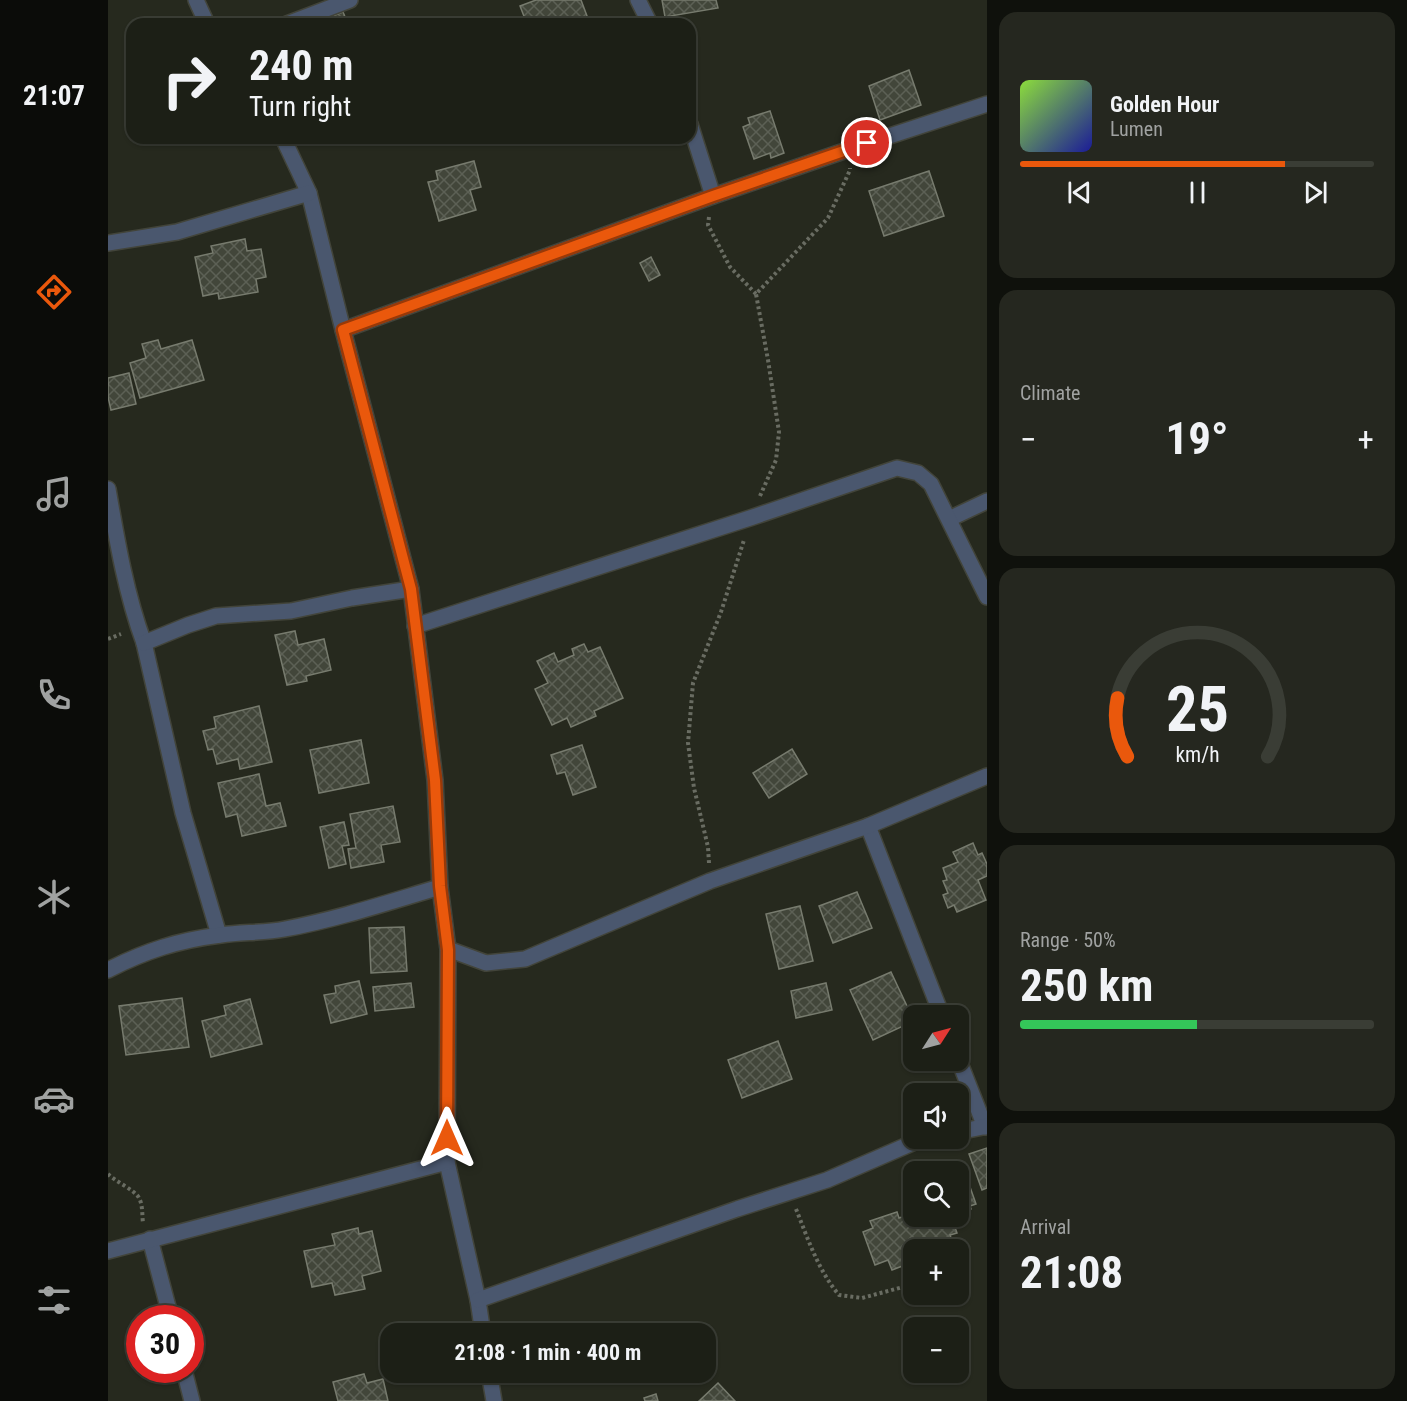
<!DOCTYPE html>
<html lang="en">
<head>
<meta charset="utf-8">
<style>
	body { margin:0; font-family:"Roboto Condensed",sans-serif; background:#25271f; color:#f1f3f6; height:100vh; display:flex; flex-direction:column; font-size:22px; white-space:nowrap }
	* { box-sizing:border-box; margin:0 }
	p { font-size:20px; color:#a0a2a1 }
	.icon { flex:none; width:33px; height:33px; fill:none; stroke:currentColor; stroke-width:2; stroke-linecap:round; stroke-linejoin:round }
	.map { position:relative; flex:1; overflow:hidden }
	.details { display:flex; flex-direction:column; gap:12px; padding:12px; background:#0f110c; width:420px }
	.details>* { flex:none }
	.top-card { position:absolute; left:18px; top:18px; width:570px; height:126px; border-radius:18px; box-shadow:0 2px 4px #0004,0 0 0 2px #3a3d35; background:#1c1f16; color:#f1f3f6; overflow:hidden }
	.needle { width:39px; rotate:54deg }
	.buttons { position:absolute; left:795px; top:1005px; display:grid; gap:12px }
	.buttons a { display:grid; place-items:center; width:66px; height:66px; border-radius:12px; background:#1c1f16; box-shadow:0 2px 4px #0004,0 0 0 2px #3a3d35; font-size:30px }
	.speed { position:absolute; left:18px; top:1305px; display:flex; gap:12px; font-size:30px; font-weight:700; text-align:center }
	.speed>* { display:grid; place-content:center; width:78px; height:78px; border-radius:50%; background:#1c1f16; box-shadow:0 2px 4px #0004,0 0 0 2px #3a3d35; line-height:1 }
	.speed .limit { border:9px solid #d22; background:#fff; color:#111 }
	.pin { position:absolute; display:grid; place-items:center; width:51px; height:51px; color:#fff; margin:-26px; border:3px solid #fff; border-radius:50%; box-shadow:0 2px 6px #0007 }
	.me { position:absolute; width:66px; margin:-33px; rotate:0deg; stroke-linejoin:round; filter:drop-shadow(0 0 4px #0008) }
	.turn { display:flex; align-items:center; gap:21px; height:126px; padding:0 24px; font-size:27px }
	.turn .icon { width:78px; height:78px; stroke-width:2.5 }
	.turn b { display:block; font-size:42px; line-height:51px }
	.big { font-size:45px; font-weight:700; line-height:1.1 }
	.details .widget { flex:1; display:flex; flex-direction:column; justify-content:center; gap:9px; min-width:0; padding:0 21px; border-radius:18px; background:#25271f }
	.details .dial { align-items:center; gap:0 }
	.dial svg { height:156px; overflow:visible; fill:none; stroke:#3a3d35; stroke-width:7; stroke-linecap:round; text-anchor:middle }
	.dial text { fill:#f1f3f6; stroke:none }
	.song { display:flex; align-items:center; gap:18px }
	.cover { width:72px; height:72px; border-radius:9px; background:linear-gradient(135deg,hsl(90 70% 55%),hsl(240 70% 35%)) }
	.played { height:6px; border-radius:3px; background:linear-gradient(90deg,#ea580c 75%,#3a3d35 75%) }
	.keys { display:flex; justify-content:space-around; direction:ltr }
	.heat { display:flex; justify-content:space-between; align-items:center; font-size:33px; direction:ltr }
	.charge { height:9px; border-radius:4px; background:linear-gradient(90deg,#34c759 50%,#3a3d35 0) }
	.trip { position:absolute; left:272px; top:1323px; width:336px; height:60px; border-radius:18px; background:#1c1f16; box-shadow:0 2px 4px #0004,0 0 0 2px #3a3d35; font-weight:700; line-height:60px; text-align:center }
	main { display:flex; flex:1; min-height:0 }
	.tab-bar { display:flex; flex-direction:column; width:108px; justify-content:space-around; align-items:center; background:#0b0c09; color:#a0a2a1 }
	.tab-bar .icon { width:42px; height:42px }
	.tab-bar .current { color:#ea580c }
	.tab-bar b { font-size:27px; color:#f1f3f6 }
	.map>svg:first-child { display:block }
</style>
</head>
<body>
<main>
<nav class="tab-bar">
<b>21:07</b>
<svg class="icon current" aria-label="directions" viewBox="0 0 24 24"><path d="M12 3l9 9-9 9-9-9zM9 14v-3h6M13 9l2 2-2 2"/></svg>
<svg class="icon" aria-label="music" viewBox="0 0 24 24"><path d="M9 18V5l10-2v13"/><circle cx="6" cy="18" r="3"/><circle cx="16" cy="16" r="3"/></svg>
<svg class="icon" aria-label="phone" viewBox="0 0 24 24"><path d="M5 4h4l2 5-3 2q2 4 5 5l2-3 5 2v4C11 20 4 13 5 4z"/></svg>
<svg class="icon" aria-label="climate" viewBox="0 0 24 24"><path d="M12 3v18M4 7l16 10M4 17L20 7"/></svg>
<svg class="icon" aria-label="car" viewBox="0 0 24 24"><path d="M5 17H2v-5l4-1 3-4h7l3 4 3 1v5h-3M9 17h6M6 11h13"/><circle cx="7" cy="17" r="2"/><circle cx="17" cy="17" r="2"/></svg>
<svg class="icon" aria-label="filters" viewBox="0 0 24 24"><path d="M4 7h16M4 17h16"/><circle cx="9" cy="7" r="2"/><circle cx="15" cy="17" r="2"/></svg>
</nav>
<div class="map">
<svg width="879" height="1401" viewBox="0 0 879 1401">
	<defs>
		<pattern id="building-cross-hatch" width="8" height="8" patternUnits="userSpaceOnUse" patternTransform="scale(1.5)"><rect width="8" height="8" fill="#42463a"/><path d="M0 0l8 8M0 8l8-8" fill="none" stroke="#5c6055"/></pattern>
	</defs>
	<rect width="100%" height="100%" fill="#26291e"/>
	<g fill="url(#building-cross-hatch)" stroke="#777b6e" stroke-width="1.5">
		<polygon points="428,0 473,0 482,24 435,24 434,23 419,24 412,6"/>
		<polygon points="554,0 608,0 610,8 557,17"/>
		<polygon points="235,12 240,24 206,24 206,23"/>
		<polygon points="801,70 813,105 772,120 761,86"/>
		<polygon points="662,111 676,153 663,158 662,153 646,159 635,127 642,124 640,118"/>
		<polygon points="366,161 373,187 362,190 368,210 331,221 320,182 330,180 328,171"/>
		<polygon points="821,171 836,216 776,236 761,191"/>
		<polygon points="137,239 139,251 153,249 158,277 148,279 150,292 111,299 110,293 95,296 87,257 105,253 103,246"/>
		<polygon points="543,257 552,275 541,281 532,263"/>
		<polygon points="50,340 53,349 84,340 96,380 32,398 22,363 38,358 34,344"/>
		<polygon points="21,373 28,404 3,410 0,397 0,378"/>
		<polygon points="187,631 190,645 216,639 223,670 198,676 199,681 179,685 167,635"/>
		<polygon points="476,644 480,652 492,647 515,698 486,711 488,716 463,727 459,718 444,725 427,689 440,683 429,661 446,653 450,662 466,655 464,649"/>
		<polygon points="151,706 164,762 132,769 130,759 109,764 105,749 100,750 95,731 108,728 106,717"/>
		<polygon points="253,740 261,783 211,793 202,750"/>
		<polygon points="474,745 488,787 465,795 457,772 449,774 443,755"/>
		<polygon points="684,749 699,774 661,798 645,773"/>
		<polygon points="151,774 158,806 172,803 178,826 134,836 129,814 118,817 110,783"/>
		<polygon points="285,806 292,842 273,845 276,862 243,868 240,849 248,848 242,814"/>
		<polygon points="236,822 241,845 234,846 238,864 221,868 212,827"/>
		<polygon points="865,843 870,855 874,853 879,864 879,876 870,880 878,900 849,912 846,905 840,908 835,895 840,893 835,881 839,880 835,868 850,862 845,852"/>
		<polygon points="749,892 764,928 725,943 711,906"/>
		<polygon points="692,906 705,961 671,969 658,914"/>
		<polygon points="296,927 299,971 263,973 261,928"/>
		<polygon points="783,972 806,1021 765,1040 742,990"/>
		<polygon points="251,981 259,1014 223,1023 216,995 228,993 227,986"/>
		<polygon points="303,983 306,1007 267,1011 265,987"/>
		<polygon points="718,983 724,1010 688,1018 683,991"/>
		<polygon points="74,998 81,1047 18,1055 11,1006"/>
		<polygon points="142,999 154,1044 103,1057 94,1021 118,1015 116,1006"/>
		<polygon points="670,1041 684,1079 634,1098 620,1060"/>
		<polygon points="879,1148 879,1188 874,1190 861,1154"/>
		<polygon points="862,1187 868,1204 862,1206 863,1209 858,1210 851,1191"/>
		<polygon points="789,1212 791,1218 806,1213 806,1216 843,1216 849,1233 842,1235 846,1246 835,1250 823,1250 821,1244 806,1250 800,1252 801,1256 795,1259 797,1265 784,1270 780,1260 767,1265 755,1232 765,1228 762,1221"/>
		<polygon points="250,1228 251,1234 264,1231 273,1271 254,1276 257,1289 227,1295 224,1283 204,1287 196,1251 227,1245 224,1234"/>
		<polygon points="256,1374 259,1383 275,1379 280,1401 230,1401 225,1382"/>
		<polygon points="610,1383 627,1401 591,1401"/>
		<polygon points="548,1394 550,1401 537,1401 536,1398"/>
	</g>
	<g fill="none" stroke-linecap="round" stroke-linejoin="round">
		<g stroke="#42443a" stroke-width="18">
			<g id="street">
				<polyline points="88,0 99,24"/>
				<polyline points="530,0 542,24"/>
				<polyline points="179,24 242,0"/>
				<polyline points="582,124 605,196"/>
				<polyline points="175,138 201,193 235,330 303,589 327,780 332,887 340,949 339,1162 370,1300 375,1334"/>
				<polyline points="0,243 69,232 201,193"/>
				<polyline points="235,330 605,196 739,150 879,104"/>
				<path d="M0,489C9,541 18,594 36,643L75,813L111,935"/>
				<polyline points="841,519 879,501"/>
				<polyline points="307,626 642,518 789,468 810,473 823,484 879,597"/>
				<polyline points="36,643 80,625 108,616 183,611 244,598 303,589"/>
				<polyline points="760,826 834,1016"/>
				<polyline points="340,949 378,963 417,959 602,881 760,826 879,776"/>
				<path d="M0,970C37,951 71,940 113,935C134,932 156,933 177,929C230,919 281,902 332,887"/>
				<polyline points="850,1058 877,1127"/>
				<polyline points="850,1132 879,1126"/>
				<polyline points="42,1239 63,1318"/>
				<polyline points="0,1251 339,1162"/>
				<polyline points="370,1300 629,1209 719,1180 809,1141 822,1138"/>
				<polyline points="76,1370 84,1401"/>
				<polyline points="381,1372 386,1401"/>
			</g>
		</g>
		<g stroke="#696c62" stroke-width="4" stroke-dasharray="3 3" stroke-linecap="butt">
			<polyline points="601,217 600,225 622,267 648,294"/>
			<polyline points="652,496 668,460 671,432 660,360 648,294 720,218 742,170 742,168"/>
			<polyline points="0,639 13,634"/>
			<polyline points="601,863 600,847 586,788 580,743 585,683 613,612 636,540"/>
			<path d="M0,1174C8,1182 27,1190 31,1198C35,1205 34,1216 35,1223"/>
			<path d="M688,1209C700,1239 710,1270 731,1295L754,1298L806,1284"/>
			<polyline points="850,1271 855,1270"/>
		</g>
		<use href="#street" stroke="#4a576e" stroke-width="15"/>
	</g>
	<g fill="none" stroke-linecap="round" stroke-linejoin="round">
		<g stroke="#983908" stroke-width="15">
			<polyline id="route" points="339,1138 340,950 332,886 327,780 303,589 235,330 605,196 759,143"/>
		</g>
		<use href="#route" stroke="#ea580c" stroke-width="10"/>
	</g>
</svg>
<div class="buttons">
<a><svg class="needle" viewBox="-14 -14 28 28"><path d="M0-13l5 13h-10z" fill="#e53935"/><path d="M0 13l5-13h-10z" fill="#a0a2a1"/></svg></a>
<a><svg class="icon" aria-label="sound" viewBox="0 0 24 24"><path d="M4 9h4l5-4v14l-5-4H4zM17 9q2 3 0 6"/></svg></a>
<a><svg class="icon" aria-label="search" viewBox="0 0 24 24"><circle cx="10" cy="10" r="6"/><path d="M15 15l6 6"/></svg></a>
<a>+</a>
<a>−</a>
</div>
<div class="speed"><div class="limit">30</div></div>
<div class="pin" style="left:759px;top:143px;background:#d93025"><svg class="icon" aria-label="arrive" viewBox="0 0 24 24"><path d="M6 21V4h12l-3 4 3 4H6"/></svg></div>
<svg class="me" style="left:339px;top:1138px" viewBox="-20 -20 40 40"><path d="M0-17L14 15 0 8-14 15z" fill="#ea580c" stroke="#fff" stroke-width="4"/></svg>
<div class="trip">21:08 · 1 min · 400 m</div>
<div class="top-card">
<div class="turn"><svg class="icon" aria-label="right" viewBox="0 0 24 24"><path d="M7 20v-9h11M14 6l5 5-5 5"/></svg><div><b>240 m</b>Turn right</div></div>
</div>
</div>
<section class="details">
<div class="widget">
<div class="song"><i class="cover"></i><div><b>Golden Hour</b><p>Lumen</p></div></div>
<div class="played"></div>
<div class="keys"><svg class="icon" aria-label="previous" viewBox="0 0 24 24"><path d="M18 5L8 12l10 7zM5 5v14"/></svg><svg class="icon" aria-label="pause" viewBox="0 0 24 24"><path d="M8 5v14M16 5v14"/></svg><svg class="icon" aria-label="next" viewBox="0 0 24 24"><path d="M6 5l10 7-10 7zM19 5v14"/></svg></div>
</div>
<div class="widget"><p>Climate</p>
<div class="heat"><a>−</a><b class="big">19°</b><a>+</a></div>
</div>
<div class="widget dial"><svg viewBox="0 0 100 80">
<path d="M14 69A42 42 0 1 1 86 69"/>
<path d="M14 69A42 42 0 0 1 9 39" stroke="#ea580c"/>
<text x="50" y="56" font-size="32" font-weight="700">25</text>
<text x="50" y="72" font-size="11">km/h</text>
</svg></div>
<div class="widget"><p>Range · 50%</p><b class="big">250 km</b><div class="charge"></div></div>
<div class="widget"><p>Arrival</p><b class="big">21:08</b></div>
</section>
</main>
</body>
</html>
